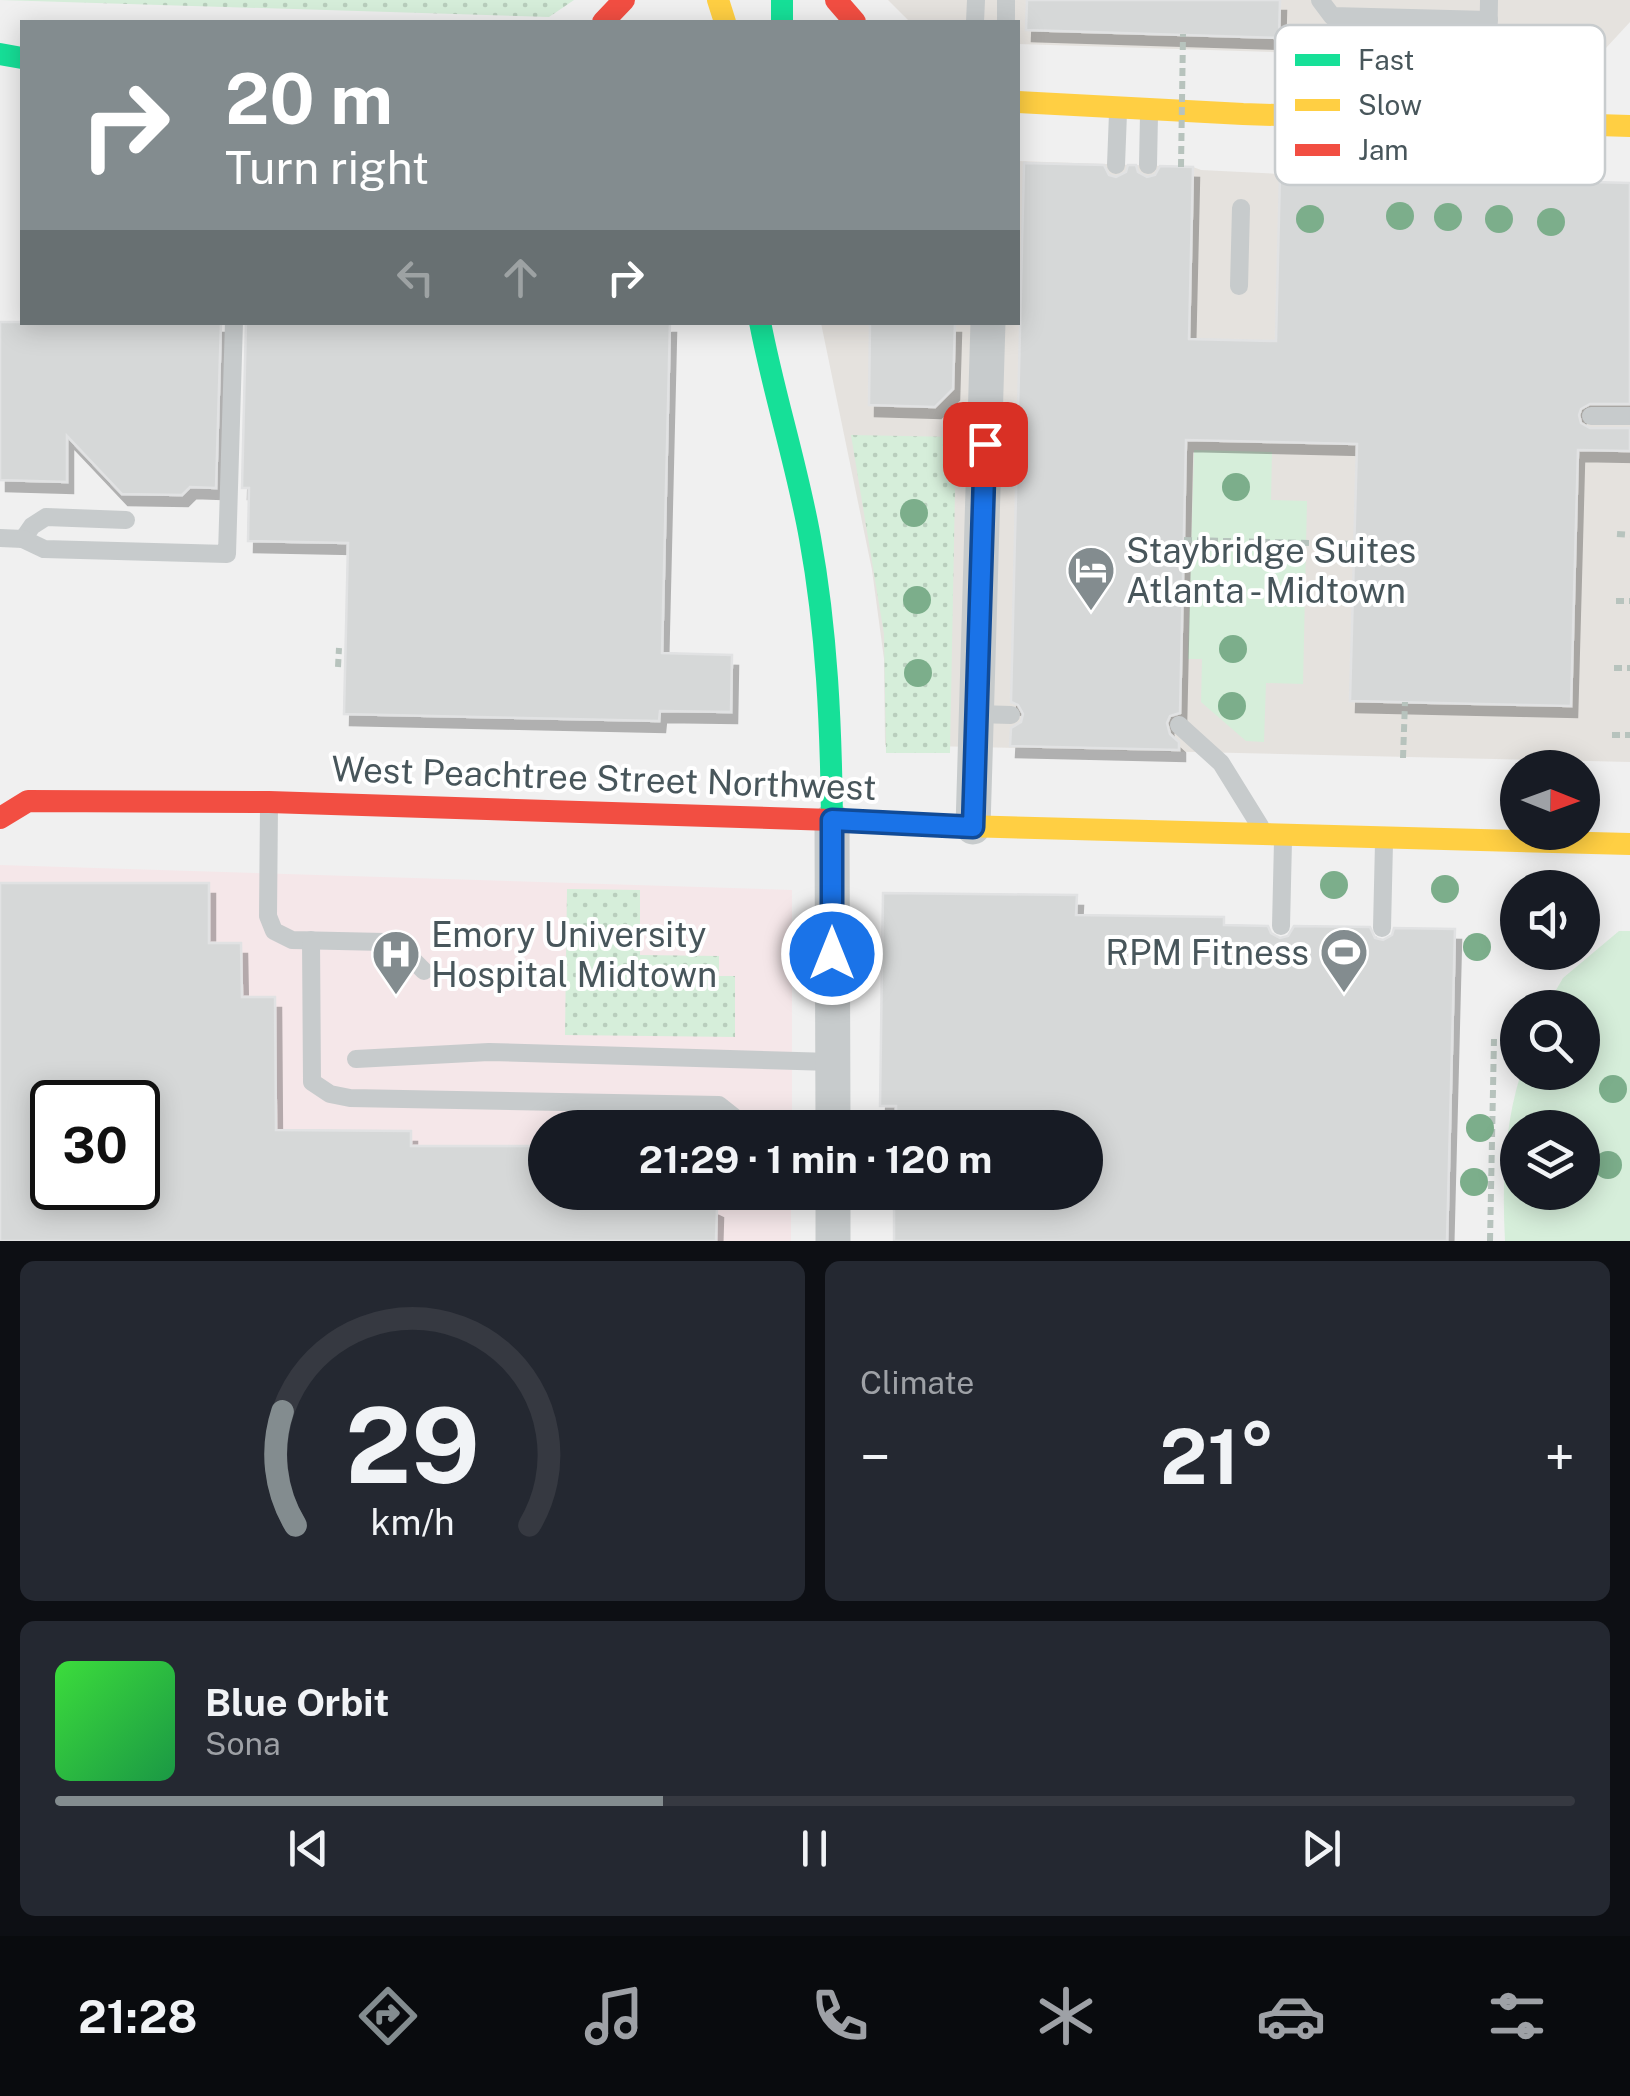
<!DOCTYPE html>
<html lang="en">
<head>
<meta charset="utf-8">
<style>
	body { margin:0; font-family:"Public Sans",sans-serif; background:#242831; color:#f1f3f6; height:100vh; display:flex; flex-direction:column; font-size:38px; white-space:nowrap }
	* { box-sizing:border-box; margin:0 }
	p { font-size:32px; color:#9ea1a6 }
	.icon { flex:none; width:55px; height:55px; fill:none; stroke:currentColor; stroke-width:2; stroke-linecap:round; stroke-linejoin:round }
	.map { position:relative; height:1241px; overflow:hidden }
	.side { display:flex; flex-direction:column; gap:20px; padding:20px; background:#0d0f14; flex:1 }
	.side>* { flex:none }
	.banner { position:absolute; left:20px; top:20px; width:1000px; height:305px; border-radius:0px; box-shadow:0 5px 25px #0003; background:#838c8f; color:#fff; overflow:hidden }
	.needle { width:65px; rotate:91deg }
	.buttons { position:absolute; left:1500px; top:750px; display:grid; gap:20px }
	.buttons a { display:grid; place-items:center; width:100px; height:100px; border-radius:50%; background:#171b24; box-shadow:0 5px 25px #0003; font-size:50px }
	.speed { position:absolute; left:30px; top:1080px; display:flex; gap:20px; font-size:50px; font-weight:700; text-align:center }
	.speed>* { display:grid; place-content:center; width:130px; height:130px; border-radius:50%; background:#171b24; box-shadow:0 5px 25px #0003; line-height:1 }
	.speed .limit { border:5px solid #111; border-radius:15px; background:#fff; color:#111 }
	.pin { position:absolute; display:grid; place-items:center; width:85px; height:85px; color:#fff; margin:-42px; border-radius:20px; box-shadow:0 5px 15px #0006 }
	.me { position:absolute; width:110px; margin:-55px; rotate:0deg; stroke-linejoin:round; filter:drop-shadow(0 0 8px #0008) }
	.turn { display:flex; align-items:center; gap:35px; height:210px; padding:0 40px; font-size:45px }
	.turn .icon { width:130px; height:130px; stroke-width:2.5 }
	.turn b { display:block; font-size:70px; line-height:85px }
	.lanes { display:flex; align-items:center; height:95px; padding:0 40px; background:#0003; justify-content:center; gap:50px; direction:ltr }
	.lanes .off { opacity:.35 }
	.big { font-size:75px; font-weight:700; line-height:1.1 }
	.side .card { flex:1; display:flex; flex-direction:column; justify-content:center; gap:15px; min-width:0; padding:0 35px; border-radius:15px; background:#242831 }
	.side .dial { align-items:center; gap:0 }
	.dial svg { height:260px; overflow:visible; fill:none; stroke:#363941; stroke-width:7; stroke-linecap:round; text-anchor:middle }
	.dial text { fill:#f1f3f6; stroke:none }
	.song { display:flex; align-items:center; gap:30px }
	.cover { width:120px; height:120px; border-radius:15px; background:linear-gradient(135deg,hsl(120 70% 55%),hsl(140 70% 35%)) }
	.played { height:10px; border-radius:5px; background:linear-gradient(90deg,#838c8f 40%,#363941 40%) }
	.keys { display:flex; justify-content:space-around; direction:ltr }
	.heat { display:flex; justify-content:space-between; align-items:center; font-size:55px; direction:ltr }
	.side .tiles { flex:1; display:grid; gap:20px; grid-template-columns:1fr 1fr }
	.card:last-child { grid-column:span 2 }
	.trip { position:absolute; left:528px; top:1110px; width:575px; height:100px; border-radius:50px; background:#171b24; box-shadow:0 5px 25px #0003; font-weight:700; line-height:100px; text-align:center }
	.tabs { display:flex; height:160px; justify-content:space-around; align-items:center; background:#090b0e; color:#9ea1a6 }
	.tabs .icon { width:70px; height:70px }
	.tabs .current { color:#838c8f }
	.tabs b { font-size:45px; color:#f1f3f6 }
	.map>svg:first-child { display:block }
</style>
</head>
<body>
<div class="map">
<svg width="1630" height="1241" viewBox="0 0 1630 1241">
	<defs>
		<pattern id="grass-dots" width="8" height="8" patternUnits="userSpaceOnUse" patternTransform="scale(2.5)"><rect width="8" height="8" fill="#d6eeda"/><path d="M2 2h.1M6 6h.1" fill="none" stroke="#b9cebd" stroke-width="1.8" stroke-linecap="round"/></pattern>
		<filter id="shadow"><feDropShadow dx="6" dy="11" stdDeviation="0" flood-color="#0004"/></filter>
	</defs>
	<rect width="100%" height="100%" fill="#f0f0f0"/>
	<g fill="#e5e2de">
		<polygon points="888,0 1630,0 1630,22 1593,62 1018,44 1018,22 910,22"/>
		<polygon points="1018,161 1193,167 1201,170 1280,174 1630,183 1630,762 885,745 884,659 872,570 821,323 1018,322"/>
	</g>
	<path fill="#f5e7e9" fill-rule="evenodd" d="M0,865L792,890V1127L545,1128V1192L791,1193V1241H0ZM52,1102H138V1188H52Z"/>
	<g fill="url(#grass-dots)">
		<polygon points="0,0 574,0 549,17"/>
		<polygon points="851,435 956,437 950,753 886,753 884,634"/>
		<polygon points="567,889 640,890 640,955 719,956 719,976 735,976 735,1037 565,1035"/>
	</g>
	<g fill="#d6eeda" fill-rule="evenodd">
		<polygon points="1194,450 1272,452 1271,500 1307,501 1303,684 1266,683 1264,742 1246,741 1201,702 1202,659 1188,659"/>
		<path d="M1619,931H1630V1241H1505C1502,1185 1504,1127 1521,1073L1582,1072V1008L1546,1007L1563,978ZM1518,1128H1582V1192H1518Z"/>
	</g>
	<g fill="#d6d8d8" stroke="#e1e2e3" stroke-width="2.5" fill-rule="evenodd" filter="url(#shadow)">
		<polygon points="1027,0 1280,0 1279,38 1026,30"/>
		<polygon points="1024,163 1104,165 1109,175 1116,177 1126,172 1128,165 1136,165 1138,172 1147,177 1155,175 1160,166 1193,167 1189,339 1276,341 1280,174 1630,183 1630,404 1590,404 1581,409 1579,415 1581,423 1590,428 1630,428 1630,451 1578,450 1571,706 1350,701 1357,444 1186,440 1180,713 1170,716 1167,723 1170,734 1179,742 1179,750 1010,746 1011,728 1021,722 1023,714 1018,705 1011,702"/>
		<polygon points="0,322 221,322 216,488 190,487 182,495 122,494 67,436 67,482 0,480"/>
		<polygon points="246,322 670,322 662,653 732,655 731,712 660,711 659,721 344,714 348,543 248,541 249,488 242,488"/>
		<polygon points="870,322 955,322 953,389 935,407 869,405"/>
		<path d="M0,883H209V943H241L242,997H275L276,1130L411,1131V1146H545V1192H705L707,1202L717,1207L716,1241H0ZM52,1102H138V1188H52Z"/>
		<polygon points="883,893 1077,895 1076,915 1224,917 1224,925 1268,926 1271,933 1280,938 1288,936 1294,926 1370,927 1375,938 1383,940 1392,935 1394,928 1455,929 1447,1241 894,1241 894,1192 1085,1192 1085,1128 896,1128 896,1106 880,1106"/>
	</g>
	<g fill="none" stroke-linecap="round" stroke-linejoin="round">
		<g stroke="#b7c3bd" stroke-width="6" stroke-dasharray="8 5" stroke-linecap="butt">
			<polyline points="1617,534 1630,535"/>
			<polyline points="1184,540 1354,544"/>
			<polyline points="1616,601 1630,601"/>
			<polyline points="338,667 339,648"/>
			<polyline points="1614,668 1630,668"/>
			<polyline points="1612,735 1630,735"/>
			<polyline points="1403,758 1405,702"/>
			<polyline points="1490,1241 1494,1039"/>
		</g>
		<g stroke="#c7cbcc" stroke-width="18">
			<polyline points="1320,0 1332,16 1489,20"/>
			<polyline points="975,22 976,0"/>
			<polyline points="1006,22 1006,0"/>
			<polyline points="1487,114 1489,0"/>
			<polyline points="1116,165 1118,113"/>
			<polyline points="1148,165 1149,115"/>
			<polyline points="1239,286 1241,208"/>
			<polyline points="1591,416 1630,416"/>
			<polyline points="0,538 23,539 32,526 46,517 126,520"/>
			<polyline points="23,539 44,549 227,554 234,322"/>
			<polyline points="977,714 1011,715"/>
			<polyline points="1179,725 1221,763 1260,826"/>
			<polyline points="269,805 268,916 274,931 292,940 385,942 407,954 424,971"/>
			<polyline points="1281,926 1283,841"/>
			<polyline points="1382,928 1384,843"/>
			<polyline points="311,940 312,1082 330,1094 350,1098 719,1105 748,1128"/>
			<polyline points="356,1059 489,1052 832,1062"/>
			<polyline points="717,1195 833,1193"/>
		</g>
		<g stroke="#c7cbcc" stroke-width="35">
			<polyline points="832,820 833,1128"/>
			<polyline points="973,827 988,322"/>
			<polyline points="833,1192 833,1241"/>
		</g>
		<g stroke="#16e098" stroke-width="22">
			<polyline points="782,0 782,22"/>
			<polyline points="0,54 22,58"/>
			<path d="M760,322C774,395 797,465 810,538C827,631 831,726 832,820L928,825"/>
		</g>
		<g stroke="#ffcf43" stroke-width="22">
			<polyline points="718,0 725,22"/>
			<polyline points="1018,102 1243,114 1630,126"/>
			<polyline points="928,825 1630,844"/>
		</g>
		<g stroke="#f24e42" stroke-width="22">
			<polyline points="836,0 855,22"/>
			<polyline points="603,22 624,0"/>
			<polyline points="0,818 28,801 269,802 832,820"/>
		</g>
		<polyline stroke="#b7c3bd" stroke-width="6" stroke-dasharray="8 5" stroke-linecap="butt" points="1181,167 1183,34"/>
	</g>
	<g fill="#7cae8b">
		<circle cx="1400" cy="216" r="14"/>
		<circle cx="1448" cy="217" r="14"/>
		<circle cx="1310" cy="219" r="14"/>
		<circle cx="1499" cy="219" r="14"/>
		<circle cx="1551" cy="222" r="14"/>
		<circle cx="1236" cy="487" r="14"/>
		<circle cx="914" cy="513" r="14"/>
		<circle cx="917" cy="600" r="14"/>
		<circle cx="1233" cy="649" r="14"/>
		<circle cx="918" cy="673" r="14"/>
		<circle cx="1232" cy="706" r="14"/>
		<circle cx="1334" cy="885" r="14"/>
		<circle cx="1445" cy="889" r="14"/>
		<circle cx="1477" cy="947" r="14"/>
		<circle cx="1613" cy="1089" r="14"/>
		<circle cx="1480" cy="1128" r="14"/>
		<circle cx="1608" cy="1165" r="14"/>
		<circle cx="1474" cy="1182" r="14"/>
	</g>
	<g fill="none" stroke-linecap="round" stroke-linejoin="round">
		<g stroke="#114b97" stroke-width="25">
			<polyline id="route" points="832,954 832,820 973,827 985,444"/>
		</g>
		<use href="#route" stroke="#1a73e8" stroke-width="18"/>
	</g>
	<defs>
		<g id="hotel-pin" transform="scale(2.5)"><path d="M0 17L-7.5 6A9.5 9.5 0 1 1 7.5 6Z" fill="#838c8f" stroke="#fff"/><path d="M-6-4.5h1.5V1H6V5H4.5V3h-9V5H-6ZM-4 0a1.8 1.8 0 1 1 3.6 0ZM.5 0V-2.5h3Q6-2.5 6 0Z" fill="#fff"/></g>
		<g id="stadium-pin" transform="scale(2.5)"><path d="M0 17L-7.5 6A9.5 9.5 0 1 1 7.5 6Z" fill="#838c8f" stroke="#fff"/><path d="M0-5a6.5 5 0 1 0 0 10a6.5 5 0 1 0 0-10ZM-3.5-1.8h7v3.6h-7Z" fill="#fff"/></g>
		<g id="hospital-pin" transform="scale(2.5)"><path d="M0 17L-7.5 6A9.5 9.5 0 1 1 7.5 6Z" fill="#838c8f" stroke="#fff"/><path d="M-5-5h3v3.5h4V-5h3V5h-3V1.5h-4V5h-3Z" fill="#fff"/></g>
	</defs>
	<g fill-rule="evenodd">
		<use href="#hotel-pin" x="1091" y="570"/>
		<use href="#stadium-pin" x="1344" y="952"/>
		<use href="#hospital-pin" x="396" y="954"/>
	</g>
	<g text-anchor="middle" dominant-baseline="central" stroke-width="8" stroke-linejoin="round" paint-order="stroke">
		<g font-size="35" fill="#48565b" stroke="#fff" text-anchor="start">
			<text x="1126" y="550">Staybridge Suites<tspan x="1126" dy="40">Atlanta - Midtown</tspan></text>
			<text x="431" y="934">Emory University<tspan x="431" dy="40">Hospital Midtown</tspan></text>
			<text x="1309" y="952" text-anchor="end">RPM Fitness</text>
		</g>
		<g font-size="35" fill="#48565b" stroke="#fff">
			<text transform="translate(604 778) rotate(2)">West Peachtree Street Northwest</text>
		</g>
	</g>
	<rect x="1275" y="25" width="330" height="160" rx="15" fill="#fff" stroke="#c8ccce" stroke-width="2.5"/>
	<rect x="1295" y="54" width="45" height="12" fill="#16e098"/>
	<rect x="1295" y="99" width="45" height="12" fill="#ffcf43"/>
	<rect x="1295" y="144" width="45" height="12" fill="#f24e42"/>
	<g font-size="28" fill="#48565b">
		<text x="1358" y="70">Fast</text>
		<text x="1358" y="115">Slow</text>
		<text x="1358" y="160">Jam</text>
	</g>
</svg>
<div class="buttons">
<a><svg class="needle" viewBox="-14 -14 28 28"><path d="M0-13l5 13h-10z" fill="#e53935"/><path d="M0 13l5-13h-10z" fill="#9ea1a6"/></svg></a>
<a><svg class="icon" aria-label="sound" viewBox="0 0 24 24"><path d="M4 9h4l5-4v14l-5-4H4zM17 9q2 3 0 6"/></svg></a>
<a><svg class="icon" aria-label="search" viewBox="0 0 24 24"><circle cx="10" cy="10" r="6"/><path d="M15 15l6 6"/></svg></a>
<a><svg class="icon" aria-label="layers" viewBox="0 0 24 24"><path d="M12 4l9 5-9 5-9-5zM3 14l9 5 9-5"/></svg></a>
</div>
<div class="speed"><div class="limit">30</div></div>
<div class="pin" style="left:985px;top:444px;background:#d93025"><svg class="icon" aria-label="arrive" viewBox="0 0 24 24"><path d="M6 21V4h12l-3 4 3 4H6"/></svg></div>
<svg class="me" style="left:832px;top:954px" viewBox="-20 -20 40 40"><circle r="17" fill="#1a73e8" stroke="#fff" stroke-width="3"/><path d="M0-11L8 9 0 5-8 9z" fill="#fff"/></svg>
<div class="trip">21:29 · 1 min · 120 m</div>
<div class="banner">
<div class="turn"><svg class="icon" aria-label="right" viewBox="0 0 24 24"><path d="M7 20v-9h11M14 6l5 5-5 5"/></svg><div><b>20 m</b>Turn right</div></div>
<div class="lanes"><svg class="icon off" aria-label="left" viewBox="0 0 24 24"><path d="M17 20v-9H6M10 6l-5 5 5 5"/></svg><svg class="icon off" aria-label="ahead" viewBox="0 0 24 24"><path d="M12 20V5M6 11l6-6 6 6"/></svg><svg class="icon" aria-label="right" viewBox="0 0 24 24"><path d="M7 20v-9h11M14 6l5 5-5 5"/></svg></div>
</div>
</div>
<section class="side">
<div class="tiles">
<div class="card dial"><svg viewBox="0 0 100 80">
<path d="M14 69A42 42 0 1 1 86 69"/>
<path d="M14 69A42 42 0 0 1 10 34" stroke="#838c8f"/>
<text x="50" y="56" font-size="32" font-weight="700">29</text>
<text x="50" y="72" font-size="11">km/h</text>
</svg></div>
<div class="card"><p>Climate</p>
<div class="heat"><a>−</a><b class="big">21°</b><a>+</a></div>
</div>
<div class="card">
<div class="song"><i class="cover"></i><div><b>Blue Orbit</b><p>Sona</p></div></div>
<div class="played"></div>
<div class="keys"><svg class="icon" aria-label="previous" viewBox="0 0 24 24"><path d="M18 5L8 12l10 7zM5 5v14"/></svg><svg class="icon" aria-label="pause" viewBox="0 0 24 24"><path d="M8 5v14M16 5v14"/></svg><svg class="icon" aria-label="next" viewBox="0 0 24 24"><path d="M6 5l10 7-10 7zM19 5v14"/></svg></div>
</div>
</div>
</section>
<nav class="tabs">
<b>21:28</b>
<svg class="icon current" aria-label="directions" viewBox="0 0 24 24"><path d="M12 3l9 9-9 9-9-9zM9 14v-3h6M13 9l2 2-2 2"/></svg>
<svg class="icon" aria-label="music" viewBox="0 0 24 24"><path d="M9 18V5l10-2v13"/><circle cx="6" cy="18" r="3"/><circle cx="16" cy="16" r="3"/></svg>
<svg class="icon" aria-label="phone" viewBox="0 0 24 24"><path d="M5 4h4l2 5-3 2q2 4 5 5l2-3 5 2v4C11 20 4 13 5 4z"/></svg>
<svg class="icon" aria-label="climate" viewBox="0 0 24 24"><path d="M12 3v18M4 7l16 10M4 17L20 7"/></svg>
<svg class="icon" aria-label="car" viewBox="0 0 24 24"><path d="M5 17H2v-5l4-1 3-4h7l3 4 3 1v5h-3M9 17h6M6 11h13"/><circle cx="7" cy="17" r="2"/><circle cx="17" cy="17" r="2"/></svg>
<svg class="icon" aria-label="filters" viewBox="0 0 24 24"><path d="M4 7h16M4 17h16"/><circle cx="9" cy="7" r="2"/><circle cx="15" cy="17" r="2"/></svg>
</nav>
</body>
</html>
